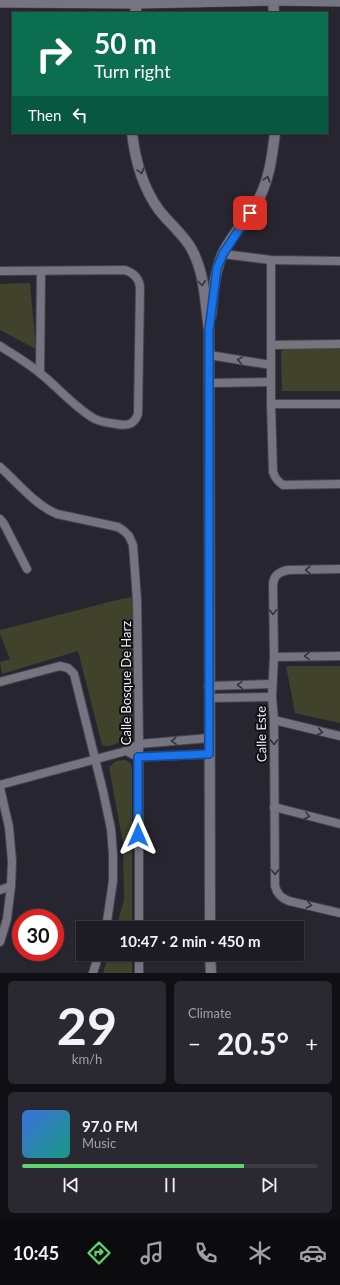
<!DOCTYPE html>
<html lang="en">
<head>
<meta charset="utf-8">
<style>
	body { margin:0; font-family:Lato,sans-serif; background:#2a2931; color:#f1f3f6; height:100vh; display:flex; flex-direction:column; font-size:15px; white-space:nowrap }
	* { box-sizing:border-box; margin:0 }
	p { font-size:13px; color:#a0a1a6 }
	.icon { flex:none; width:22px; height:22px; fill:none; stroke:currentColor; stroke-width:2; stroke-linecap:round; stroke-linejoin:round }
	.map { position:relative; height:973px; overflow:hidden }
	.panel { display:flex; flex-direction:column; gap:8px; padding:8px; background:#100f14; flex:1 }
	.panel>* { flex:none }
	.banner { position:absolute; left:12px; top:12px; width:316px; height:122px; border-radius:0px; box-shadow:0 1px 3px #0004,0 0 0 1px #3b3a41; background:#0b6e4f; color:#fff; overflow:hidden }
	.speed { position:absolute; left:12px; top:909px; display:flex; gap:8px; font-size:20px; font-weight:700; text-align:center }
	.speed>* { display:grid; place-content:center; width:52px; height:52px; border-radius:50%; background:#1d1c24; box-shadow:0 1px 3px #0004,0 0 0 1px #3b3a41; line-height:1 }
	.speed .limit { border:6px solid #d22; background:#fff; color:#111 }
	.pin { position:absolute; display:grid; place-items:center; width:34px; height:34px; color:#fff; margin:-17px; border-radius:8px; box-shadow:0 2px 6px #0006 }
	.me { position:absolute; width:44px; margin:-22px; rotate:0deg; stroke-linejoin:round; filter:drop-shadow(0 0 3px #0008) }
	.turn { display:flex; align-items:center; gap:14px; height:84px; padding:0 16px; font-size:18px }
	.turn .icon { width:52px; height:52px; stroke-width:2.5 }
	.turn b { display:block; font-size:28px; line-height:34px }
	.then { display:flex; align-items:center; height:38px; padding:0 16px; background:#0003; gap:8px; font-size:15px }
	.big { font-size:30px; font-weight:700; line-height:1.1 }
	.panel .card { flex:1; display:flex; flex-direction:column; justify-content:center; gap:6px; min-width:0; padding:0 14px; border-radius:6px; background:#2a2931 }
	.panel .dial { align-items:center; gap:0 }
	.dial b { font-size:52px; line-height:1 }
	.song { display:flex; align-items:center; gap:12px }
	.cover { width:48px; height:48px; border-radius:6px; background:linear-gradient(135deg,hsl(220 70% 55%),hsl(170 70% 35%)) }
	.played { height:4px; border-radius:2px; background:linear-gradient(90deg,#5dd56d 75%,#3b3a41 75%) }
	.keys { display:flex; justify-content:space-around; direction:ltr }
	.heat { display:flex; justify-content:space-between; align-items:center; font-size:22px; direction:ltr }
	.panel .tiles { flex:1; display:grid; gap:8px; grid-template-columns:1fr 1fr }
	.card:last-child { grid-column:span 2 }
	.trip { position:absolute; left:76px; top:921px; width:228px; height:40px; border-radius:0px; background:#1d1c24; box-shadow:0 1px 3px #0004,0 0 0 1px #3b3a41; font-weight:700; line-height:40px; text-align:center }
	.dock { display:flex; height:64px; justify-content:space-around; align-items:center; background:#0c0b0e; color:#a0a1a6 }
	.dock .icon { width:28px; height:28px }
	.dock .active { color:#5dd56d }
	.dock b { font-size:18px; color:#f1f3f6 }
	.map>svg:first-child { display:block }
</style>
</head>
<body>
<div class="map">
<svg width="340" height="973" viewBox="0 0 340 973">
	<rect width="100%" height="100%" fill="#272630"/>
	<g fill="#40422c">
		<polygon points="30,283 36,349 0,330 0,284"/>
		<polygon points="284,347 340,347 340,391 282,391 281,352"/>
		<polygon points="133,597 133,738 109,746 102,745 78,651 2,674 0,662 10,659 0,634 0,630 121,599"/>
		<polygon points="286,666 340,666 340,723 295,713"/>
		<polygon points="125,760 131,763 132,771 132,928 116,928 124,900 123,843 109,767 116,761"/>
		<polygon points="109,954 132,954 132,973 103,973"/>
	</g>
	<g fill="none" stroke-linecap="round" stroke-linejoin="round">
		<g stroke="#46454d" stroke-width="10">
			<g id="minor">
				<polyline points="223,254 271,260 340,261"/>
				<path d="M271,260V404L273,472C275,478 277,481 283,485L340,484"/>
				<path d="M0,271L125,270C134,273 139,278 140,287L138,414C134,425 127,426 116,424C109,423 101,422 95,419C75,408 59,388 41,374C28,363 14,355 0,346"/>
				<polyline points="271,345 340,344"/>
				<polyline points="209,355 271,365"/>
				<polyline points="40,373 41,271"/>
				<polyline points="209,383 271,382"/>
				<polyline points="271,404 340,404"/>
				<path d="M0,467C18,483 35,505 57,514L118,527L124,531L129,536L133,545L137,600L139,744V928"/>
				<polyline points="0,519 4,524 27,569"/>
				<path d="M340,569L288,570C279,572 274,575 273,584L274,657L272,697L274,720L275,886C277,894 281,898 289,901L340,913"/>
				<polyline points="274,657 340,656"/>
				<polyline points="0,682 60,666 68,668 74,674 103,791 111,829 113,854 113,881 106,928"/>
				<polyline points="208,686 272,684"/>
				<polyline points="209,698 272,697"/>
				<polyline points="274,720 340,736"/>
				<polyline points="126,751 138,757 209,754"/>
				<polyline points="0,785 126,751 139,744 209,738"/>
				<polyline points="0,788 9,827 12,861 11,886 7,919 0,942"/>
				<polyline points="274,807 340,824"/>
				<polyline points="0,890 11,886"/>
				<polyline points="139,954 139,973"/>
				<polyline points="93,973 99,954"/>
			</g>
		</g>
		<g stroke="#46454d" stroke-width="12">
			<g id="tertiary">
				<polyline points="273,0 274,13"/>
				<polyline points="135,13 138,0"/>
				<path d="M132,133C135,159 143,188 159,210C168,222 186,237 192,250C205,274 205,303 209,330L210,928"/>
				<path d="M211,316C213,296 214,274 222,255C230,237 245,221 256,204C269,182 272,158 275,133"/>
				<polyline points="210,954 211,973"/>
			</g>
		</g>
		<g stroke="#46454d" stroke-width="12">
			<polyline id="secondary" points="0,2 137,3 273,0 340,1"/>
		</g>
		<use href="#minor" stroke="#757480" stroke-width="8"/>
		<use href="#tertiary" stroke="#757480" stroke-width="10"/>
		<use href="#secondary" stroke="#757480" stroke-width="11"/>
	</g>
	<defs><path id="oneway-chevron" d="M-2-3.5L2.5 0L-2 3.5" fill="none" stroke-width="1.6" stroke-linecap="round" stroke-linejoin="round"/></defs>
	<g stroke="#33323a">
		<use href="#oneway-chevron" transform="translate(141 171) rotate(72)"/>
		<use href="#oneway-chevron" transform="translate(267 179) rotate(-72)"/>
		<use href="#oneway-chevron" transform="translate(202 283) rotate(82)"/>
		<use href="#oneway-chevron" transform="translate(240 360) rotate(-171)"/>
		<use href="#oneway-chevron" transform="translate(308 570) rotate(179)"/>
		<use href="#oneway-chevron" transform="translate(273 612) rotate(89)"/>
		<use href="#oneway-chevron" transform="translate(307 656) rotate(179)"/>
		<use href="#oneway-chevron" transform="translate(240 685) rotate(178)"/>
		<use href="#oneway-chevron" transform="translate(320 732) rotate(13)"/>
		<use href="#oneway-chevron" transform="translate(174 741) rotate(176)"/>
		<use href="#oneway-chevron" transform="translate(274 742) rotate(90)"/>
		<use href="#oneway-chevron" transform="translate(307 816) rotate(14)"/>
		<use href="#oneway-chevron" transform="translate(275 872) rotate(89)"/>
		<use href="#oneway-chevron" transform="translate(309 905) rotate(13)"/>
	</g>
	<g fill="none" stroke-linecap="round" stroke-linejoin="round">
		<g stroke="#114b97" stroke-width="10">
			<polyline id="route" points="138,835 138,757 209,754 209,330 217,268 223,254 250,213"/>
		</g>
		<use href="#route" stroke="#1a73e8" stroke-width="7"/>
	</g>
	<g text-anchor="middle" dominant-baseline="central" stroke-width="4" stroke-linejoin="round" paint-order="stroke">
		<g font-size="13" fill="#efeef5" stroke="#100f14">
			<text transform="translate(126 683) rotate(-90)">Calle Bosque De Harz</text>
			<text transform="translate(261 734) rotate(-91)">Calle Este</text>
		</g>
	</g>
</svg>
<div class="speed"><div class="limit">30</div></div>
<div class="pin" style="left:250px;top:213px;background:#d93025"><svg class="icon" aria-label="arrive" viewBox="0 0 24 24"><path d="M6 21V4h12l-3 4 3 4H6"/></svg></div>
<svg class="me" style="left:138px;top:835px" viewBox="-20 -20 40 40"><path d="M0-17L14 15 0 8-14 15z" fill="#1a73e8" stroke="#fff" stroke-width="4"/></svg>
<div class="trip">10:47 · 2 min · 450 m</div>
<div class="banner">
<div class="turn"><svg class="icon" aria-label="right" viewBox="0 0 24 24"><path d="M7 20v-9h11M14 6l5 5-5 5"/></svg><div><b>50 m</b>Turn right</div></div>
<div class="then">Then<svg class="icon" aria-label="left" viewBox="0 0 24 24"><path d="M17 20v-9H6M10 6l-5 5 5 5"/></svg></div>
</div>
</div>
<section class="panel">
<div class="tiles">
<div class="card dial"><b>29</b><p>km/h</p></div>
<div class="card"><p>Climate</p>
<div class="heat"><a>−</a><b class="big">20.5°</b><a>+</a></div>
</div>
<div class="card">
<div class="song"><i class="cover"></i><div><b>97.0 FM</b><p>Music</p></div></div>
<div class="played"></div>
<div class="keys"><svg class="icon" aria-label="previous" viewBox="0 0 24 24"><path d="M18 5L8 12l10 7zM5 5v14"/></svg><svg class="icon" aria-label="pause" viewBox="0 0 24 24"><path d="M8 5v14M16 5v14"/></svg><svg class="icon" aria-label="next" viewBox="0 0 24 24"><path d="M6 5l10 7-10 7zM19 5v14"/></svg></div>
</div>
</div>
</section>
<nav class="dock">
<b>10:45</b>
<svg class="icon active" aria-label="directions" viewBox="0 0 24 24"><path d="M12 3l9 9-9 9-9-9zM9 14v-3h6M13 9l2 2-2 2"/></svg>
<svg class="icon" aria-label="music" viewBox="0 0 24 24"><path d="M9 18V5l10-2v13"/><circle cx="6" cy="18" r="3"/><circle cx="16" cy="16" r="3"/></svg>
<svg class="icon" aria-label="phone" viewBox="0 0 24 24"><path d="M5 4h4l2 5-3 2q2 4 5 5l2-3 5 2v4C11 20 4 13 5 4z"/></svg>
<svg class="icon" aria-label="climate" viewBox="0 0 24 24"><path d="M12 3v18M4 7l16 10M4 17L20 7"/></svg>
<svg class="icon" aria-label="car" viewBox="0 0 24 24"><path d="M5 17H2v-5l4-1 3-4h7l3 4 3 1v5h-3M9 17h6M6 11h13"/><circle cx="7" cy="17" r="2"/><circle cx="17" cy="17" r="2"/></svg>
</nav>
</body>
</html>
